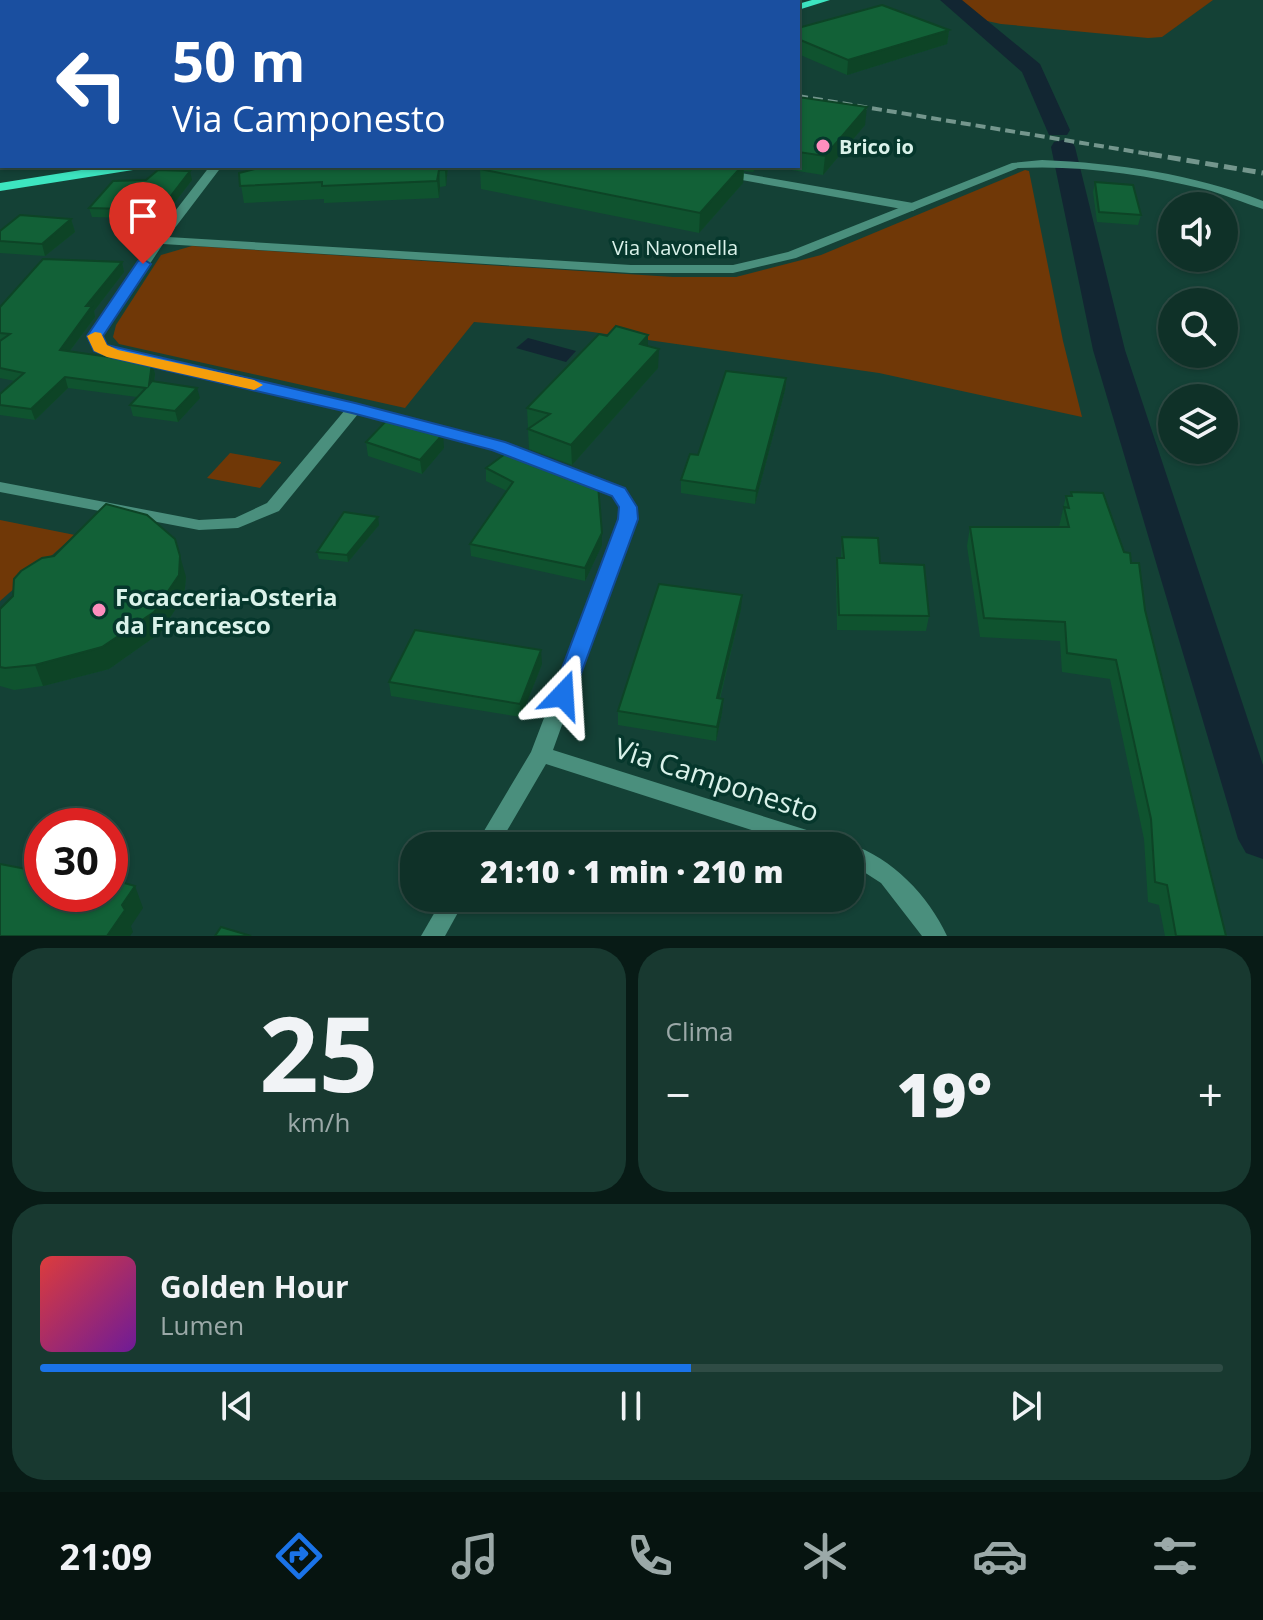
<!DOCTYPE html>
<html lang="it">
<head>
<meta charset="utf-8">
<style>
	body { margin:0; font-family:"Open Sans",sans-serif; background:#183930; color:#f1f3f6; height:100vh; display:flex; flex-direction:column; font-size:30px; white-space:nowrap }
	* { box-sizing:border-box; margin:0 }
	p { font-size:26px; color:#9ba9a8 }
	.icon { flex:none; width:44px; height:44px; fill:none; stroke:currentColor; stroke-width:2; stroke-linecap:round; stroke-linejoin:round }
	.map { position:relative; height:936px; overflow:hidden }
	.sheet { display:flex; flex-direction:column; gap:12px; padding:12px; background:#081b16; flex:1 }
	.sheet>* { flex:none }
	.guide { position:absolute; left:0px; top:0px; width:800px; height:168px; box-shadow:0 2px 6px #0004,0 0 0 2px #2f4c45; background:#1a4fa0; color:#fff; overflow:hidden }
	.controls { position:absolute; left:1158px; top:192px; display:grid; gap:16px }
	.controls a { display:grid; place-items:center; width:80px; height:80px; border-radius:50%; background:#0f3128; box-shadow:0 2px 6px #0004,0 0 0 2px #2f4c45; font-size:40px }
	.speed { position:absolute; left:24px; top:808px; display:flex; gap:16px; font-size:40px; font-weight:700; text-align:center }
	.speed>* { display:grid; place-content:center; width:104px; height:104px; border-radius:50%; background:#0f3128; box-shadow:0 2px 6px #0004,0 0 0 2px #2f4c45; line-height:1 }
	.speed .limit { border:12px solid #d22; background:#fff; color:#111 }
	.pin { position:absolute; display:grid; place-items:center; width:68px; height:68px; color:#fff; margin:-82px -34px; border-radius:50% 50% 50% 0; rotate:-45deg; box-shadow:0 0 8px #0007 }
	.pin .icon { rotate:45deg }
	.me { position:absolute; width:88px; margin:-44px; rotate:20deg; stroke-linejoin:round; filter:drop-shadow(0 0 6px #0008) }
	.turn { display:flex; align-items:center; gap:28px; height:168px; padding:0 40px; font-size:36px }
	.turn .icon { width:104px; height:104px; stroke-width:2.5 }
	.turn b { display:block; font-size:56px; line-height:68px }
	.big { font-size:60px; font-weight:800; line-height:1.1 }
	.sheet .card { flex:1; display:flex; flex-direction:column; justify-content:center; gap:12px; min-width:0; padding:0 28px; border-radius:32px; background:#183930 }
	.sheet .dial { align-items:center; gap:0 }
	.dial b { font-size:104px; line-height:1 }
	.song { display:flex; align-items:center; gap:24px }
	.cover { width:96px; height:96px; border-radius:12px; background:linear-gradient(135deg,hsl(0 70% 55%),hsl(280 70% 35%)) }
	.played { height:8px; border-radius:4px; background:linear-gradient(90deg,#1a73e8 55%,#2f4c45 55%) }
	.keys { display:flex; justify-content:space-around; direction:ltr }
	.heat { display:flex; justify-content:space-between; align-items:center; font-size:44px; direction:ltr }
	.sheet .tiles { flex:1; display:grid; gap:12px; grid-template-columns:1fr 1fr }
	.card:last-child { grid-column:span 2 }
	.trip { position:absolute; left:400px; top:832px; width:464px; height:80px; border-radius:32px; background:#0f3128; box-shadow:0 2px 6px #0004,0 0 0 2px #2f4c45; font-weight:800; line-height:80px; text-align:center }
	.tabs { display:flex; height:128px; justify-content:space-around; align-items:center; background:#061410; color:#9ba9a8 }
	.tabs .icon { width:56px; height:56px }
	.tabs .on { color:#1a73e8 }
	.tabs b { font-size:36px; color:#f1f3f6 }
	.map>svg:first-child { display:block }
</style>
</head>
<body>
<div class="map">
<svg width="1263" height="936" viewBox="0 0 1263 936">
	<rect width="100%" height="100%" fill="#144136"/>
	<g fill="#703807">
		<polygon points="961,0 1213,0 1162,37 1148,38 1001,24 987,21"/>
		<polygon points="1025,170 1029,171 1063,341 1082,417 879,373 585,331 474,322 405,408 119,344 113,337 116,325 161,255 192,246 673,277 736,277 821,255"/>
		<polygon points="230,453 281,462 281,463 260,488 207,478"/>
		<polygon points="0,520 75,535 0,601"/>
	</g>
	<polygon fill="#122632" points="528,338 576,351 566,362 516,348"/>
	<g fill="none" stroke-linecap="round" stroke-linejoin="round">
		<g fill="#122632" fill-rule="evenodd">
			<polygon points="940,0 962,0 1040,64 1070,130 1067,135 1049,135 1022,72"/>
			<polygon points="1063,140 1072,142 1075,147 1125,350 1263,765 1263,859 1246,853 1238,839 1093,350 1051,147 1054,142"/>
		</g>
		<polygon fill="#4a8f7d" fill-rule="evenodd" points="675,166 700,166 913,203 919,207 913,211 681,169"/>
		<g fill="#4a8f7d" fill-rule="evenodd">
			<rect x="0" y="78" width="2" height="6"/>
			<path d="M1042,160C1117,163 1193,174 1263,201V209C1243,203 1224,194 1204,189C1143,174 1080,165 1018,168L796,258L733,273H631L163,244L102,336L106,345L117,350L355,403L504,443L625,488L636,507V519L553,750L829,837L837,840L840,846H801L546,764L498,846H475L531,752L620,519V507L613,495L492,449L358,414L279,511L238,528L199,530L0,492V482L199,520L235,518L267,503L345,410L113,357L93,348L88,336L155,237L210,166H222L168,237L631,265H733L788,252L1012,163Z"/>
			<path d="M850,844C892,858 928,895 947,936H922L881,883L850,863V846H844Z"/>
			<polygon points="443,898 466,898 445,936 421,936"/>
		</g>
		<g fill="#3de5c0" fill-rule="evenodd">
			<polygon points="812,0 830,0 798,10 798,4"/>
			<polygon points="106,166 140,166 133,170 0,191 0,183"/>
		</g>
		<g stroke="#74968d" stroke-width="4" stroke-dasharray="10 5" stroke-linecap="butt">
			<polyline points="137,0 153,2"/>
			<polyline points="171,0 188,2"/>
			<polyline points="798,96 1161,156"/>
		</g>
		<polyline stroke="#74968d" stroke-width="5" stroke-dasharray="13 6" stroke-linecap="butt" points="1149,154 1263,173"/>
	</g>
	<g fill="#0f532f">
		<polygon points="447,0 614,0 607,2 447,2"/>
		<polygon points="798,28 949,30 947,44 847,75 798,54"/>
		<polygon points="0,31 2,32 2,74 0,74"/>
		<polygon points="798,97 865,125 823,175 766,166 798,166"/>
		<polygon points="267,166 448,166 446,186 440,187 439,198 324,203 324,199 244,203 239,173"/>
		<polygon points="490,166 758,166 753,172 744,171 743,183 699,233 481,189 480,169"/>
		<polygon points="146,180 192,180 162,219 92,217 89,208"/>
		<polygon points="1095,182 1141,215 1138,225 1097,222 1093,192"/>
		<polygon points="71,219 75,232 45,256 0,253 0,231"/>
		<polygon points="122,262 124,272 94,311 95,317 70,351 152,363 155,374 154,382 200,398 178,422 133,416 130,405 137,397 68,388 35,420 0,415 0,394 15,381 0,378 0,307"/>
		<polygon points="648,346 658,368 572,465 529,449 528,429 530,428 528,428 527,408"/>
		<polygon points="786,378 785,390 755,504 681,493 681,480 698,455"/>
		<polygon points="366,442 444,448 422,474 368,456"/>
		<polygon points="513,448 602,545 585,581 471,556 470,544 507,491 486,481 486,468"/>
		<polygon points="1071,492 1124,552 1131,563 1145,610 1226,936 1165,936 1159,905 1148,902 1144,839 1110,679 1062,672 1060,641 980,637 967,546 970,527 1059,527 1066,496 1070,496"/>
		<polygon points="379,525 348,562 319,559 317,552"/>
		<polygon points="842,537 880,563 929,616 926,631 837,630 836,573 837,558 841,558"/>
		<polygon points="186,577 184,596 160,633 109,669 43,686 14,690 0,686 0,609"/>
		<polygon points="741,609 720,699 723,699 722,713 716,741 618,725 618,711"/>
		<polygon points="542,664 521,717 391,696 389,682"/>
	</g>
	<g fill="#0d4426">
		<polygon points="565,0 614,0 607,2 558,2"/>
		<polygon points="949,30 947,44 847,75 848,60"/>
		<polygon points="867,107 865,125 823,175 825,156"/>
		<polygon points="445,166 448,166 446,186 445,170"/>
		<polygon points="742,166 744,166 743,183 699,233 700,213"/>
		<polygon points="439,170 440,187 439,198 437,181"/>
		<polygon points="190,171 192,180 162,219 160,210"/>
		<polygon points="71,219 75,232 45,256 42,244"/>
		<polygon points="122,262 124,272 94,311 95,317 63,360 60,350 86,306"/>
		<polygon points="648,335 648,354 640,344"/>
		<polygon points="659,349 658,368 572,465 571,445"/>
		<polygon points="152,363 155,374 152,396 149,385"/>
		<polygon points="65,377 68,388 35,420 31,409"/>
		<polygon points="786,378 785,390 755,504 756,491"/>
		<polygon points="197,388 200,398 178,422 175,411"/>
		<polygon points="443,434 444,448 422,474 420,460"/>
		<polygon points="378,517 379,525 348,562 347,555"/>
		<polygon points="602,533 602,545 585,581 585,568"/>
		<polygon points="180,556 186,577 184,596 160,633 109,669 43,686 35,665"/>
		<polygon points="742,595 741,609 716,712 717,698"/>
		<polygon points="541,650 542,664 521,717 520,704"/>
		<polygon points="723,699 722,713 716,741 717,727"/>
		<polygon points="135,886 143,908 131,926 133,932 130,936 107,936 122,905"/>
	</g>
	<g fill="#126137" stroke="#0d4426" stroke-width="2">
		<polygon points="461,0 565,0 558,2 468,2"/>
		<polygon points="882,5 949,30 848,60 798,39 798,28"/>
		<polygon points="0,31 2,32 2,63 0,62"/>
		<polygon points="798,97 867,107 825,156 798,152"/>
		<polygon points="267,166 445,166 445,170 439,170 437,181 322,186 322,182 240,186 239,173"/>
		<polygon points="490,166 742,166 700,213 480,169"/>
		<polygon points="158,170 190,171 160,210 89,208 113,181 146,180"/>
		<polygon points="1095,182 1133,185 1141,215 1099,212"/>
		<polygon points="20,215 71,219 42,244 0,241 0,231"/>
		<polygon points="43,259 122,262 86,306 92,306 60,350 152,363 149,385 152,381 197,388 175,411 130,405 146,388 65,377 31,409 0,405 0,394 24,373 0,368 0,341 10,334 0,333 0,307"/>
		<polygon points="616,326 648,335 640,344 659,349 571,445 528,429 550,414 527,408 599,334 607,336"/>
		<polygon points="726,371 786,378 756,491 681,480 690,454 698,455"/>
		<polygon points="386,421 443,434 420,460 366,442"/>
		<polygon points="513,448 598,485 602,533 585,568 470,544 513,482 486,468"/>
		<polygon points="1071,492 1103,493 1124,552 1130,553 1131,563 1139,563 1145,610 1226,936 1176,936 1167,885 1155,882 1151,819 1116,660 1067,653 1065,622 984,618 970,527 1069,527 1064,507 1069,508 1066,496 1072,496"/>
		<polygon points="106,504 147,515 175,539 180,556 179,575 154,612 102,647 35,665 5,668 0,667 0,609 13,596 14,579 21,571 42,558 54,556"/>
		<polygon points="344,512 378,517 347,555 317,552"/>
		<polygon points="842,537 878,538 880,563 924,565 929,616 839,615 837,558 844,558"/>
		<polygon points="659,584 742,595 717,698 723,699 717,727 618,711"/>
		<polygon points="415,630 541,650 520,704 389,682"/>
		<polygon points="0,864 42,872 42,894 110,894 110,879 135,886 122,905 125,910 107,936 0,936"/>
		<polygon points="221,927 251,936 215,936"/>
	</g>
	<polygon fill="#1a73e8" stroke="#114b97" stroke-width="2" points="143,259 151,264 103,336 107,345 355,403 505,442 625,488 637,507 638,519 571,701 555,701 552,695 618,519 619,507 612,496 492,450 352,413 113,358 94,351 87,336 138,261"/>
	<polygon fill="#f59e0b" points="95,332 101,333 107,345 118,350 254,380 263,385 254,390 107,357 94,351 87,336"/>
	<g fill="#fe8ebe" stroke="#06372c" stroke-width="3">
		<circle cx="823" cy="146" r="8"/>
		<circle cx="99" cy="610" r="8"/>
	</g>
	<g text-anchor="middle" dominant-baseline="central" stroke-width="7" stroke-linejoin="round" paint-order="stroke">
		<g font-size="20" font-weight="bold" fill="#daf2ea" stroke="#06372c" text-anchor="start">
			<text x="839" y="146">Brico io</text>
		</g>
		<g font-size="20" fill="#daf2ea" stroke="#06372c">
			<text x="675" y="247">Via Navonella</text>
		</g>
		<g font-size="24" font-weight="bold" fill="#daf2ea" stroke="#06372c" text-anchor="start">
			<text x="115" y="596">Focacceria-Osteria<tspan x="115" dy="28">da Francesco</tspan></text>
		</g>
		<g font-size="28" fill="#daf2ea" stroke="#06372c">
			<text transform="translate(717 779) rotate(18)">Via Camponesto</text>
		</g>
	</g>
</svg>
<div class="controls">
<a><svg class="icon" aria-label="sound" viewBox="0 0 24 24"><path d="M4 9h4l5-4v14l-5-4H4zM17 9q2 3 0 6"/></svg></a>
<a><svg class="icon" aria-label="search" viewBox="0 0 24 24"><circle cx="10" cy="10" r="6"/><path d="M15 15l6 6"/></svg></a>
<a><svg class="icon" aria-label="layers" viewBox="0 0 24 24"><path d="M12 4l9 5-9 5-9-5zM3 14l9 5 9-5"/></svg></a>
</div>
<div class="speed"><div class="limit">30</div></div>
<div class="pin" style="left:143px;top:264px;background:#d93025"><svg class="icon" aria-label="arrive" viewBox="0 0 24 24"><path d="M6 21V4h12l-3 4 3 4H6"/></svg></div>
<svg class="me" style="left:563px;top:695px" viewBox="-20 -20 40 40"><path d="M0-17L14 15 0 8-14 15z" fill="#1a73e8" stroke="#fff" stroke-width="4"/></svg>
<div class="trip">21:10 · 1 min · 210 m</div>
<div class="guide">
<div class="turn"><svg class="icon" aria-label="left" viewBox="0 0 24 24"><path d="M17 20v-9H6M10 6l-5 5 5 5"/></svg><div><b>50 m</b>Via Camponesto</div></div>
</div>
</div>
<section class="sheet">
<div class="tiles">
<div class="card dial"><b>25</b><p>km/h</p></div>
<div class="card"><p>Clima</p>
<div class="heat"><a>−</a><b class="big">19°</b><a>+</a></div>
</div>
<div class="card">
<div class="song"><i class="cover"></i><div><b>Golden Hour</b><p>Lumen</p></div></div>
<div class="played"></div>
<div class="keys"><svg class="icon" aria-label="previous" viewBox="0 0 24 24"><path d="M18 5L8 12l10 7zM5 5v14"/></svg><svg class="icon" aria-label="pause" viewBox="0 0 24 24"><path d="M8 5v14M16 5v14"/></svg><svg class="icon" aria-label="next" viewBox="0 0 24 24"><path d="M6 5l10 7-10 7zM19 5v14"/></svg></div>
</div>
</div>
</section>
<nav class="tabs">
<b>21:09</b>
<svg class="icon on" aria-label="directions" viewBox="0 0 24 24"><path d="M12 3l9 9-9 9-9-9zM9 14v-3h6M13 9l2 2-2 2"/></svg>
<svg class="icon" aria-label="music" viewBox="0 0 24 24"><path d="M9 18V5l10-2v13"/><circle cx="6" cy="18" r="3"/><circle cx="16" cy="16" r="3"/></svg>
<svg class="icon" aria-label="phone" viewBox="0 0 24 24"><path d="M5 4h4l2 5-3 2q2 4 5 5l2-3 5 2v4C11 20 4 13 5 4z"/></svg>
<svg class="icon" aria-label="climate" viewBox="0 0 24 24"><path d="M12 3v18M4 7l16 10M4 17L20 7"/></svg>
<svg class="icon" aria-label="car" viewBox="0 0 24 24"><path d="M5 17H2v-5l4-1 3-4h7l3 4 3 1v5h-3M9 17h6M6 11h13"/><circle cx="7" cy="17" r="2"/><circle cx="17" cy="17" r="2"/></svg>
<svg class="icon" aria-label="filters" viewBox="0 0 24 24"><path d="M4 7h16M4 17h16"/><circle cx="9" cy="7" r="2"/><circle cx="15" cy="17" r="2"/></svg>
</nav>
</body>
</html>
